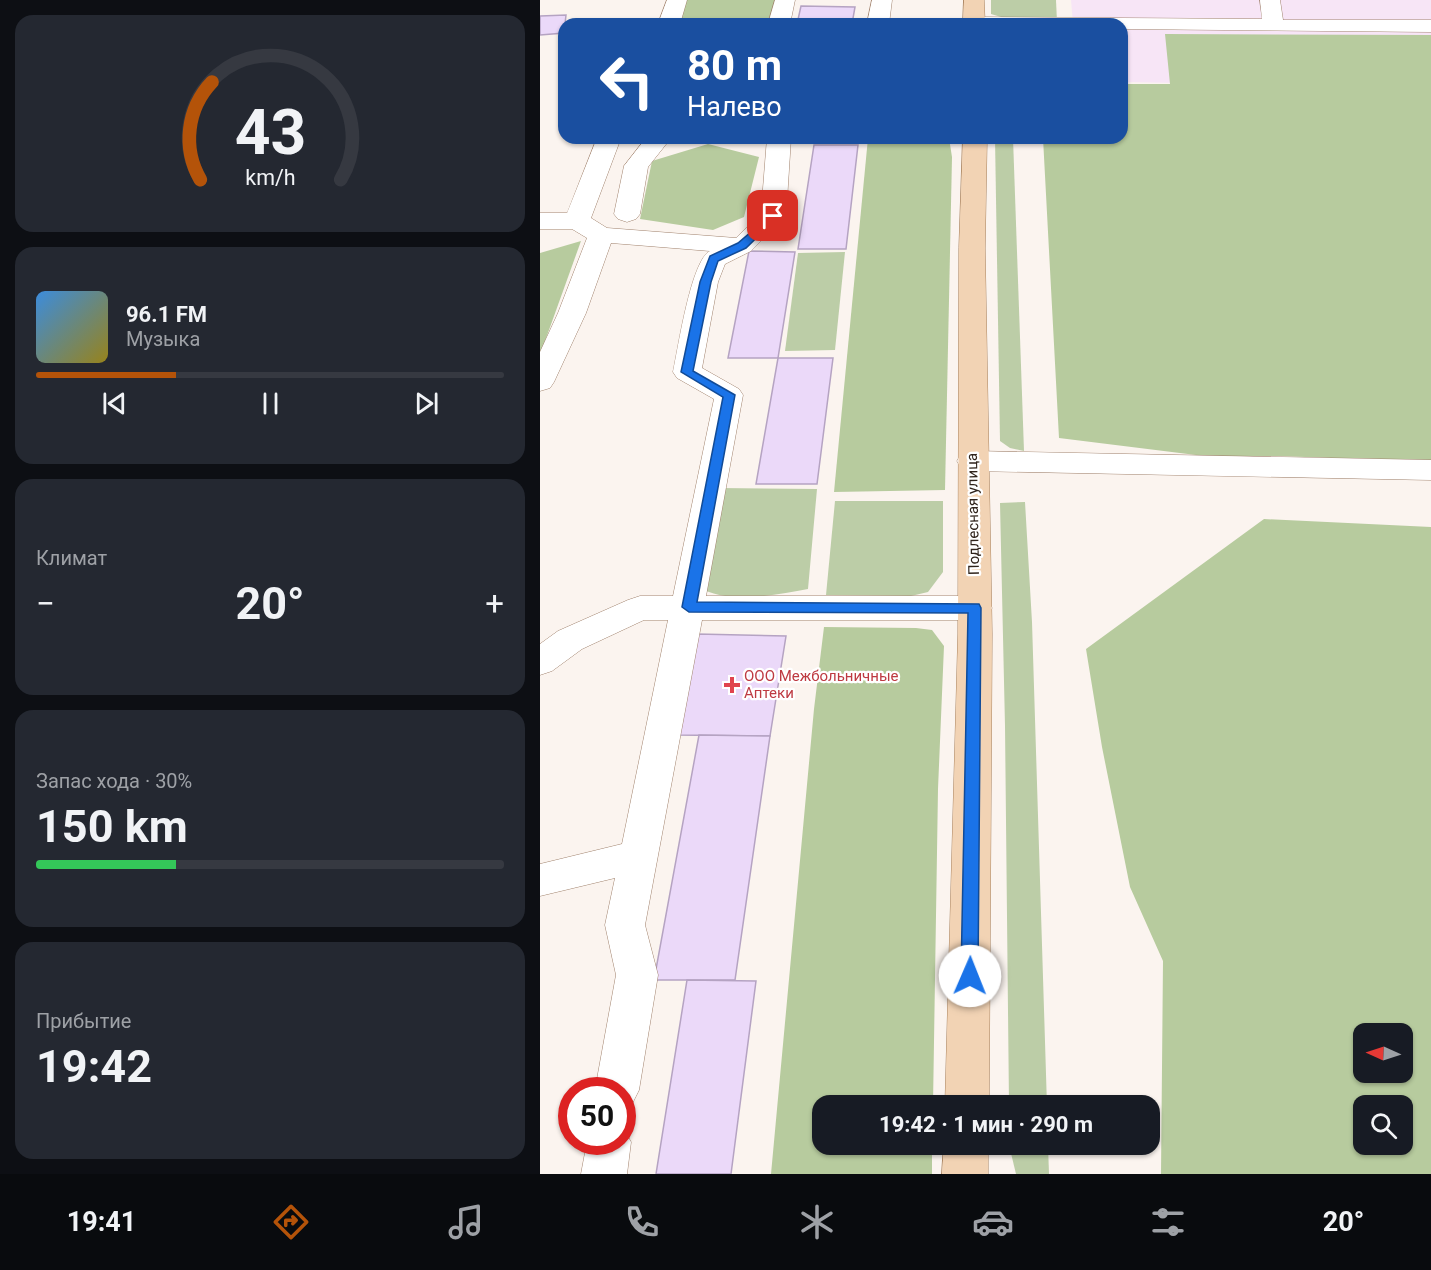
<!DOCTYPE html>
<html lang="ru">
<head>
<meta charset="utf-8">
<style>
	body { margin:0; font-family:Roboto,sans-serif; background:#242831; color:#f1f3f6; height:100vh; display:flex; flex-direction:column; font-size:22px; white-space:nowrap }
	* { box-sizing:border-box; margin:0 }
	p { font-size:20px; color:#9ea1a6 }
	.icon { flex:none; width:33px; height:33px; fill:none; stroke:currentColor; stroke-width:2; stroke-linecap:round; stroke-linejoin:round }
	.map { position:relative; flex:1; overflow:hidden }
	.panel { display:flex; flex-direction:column; gap:15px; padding:15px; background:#0d0f14; width:540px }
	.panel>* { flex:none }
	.hud { position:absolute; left:18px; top:18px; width:570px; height:126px; border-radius:18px; box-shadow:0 2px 4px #0004; background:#1a4fa0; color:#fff; overflow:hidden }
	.needle { width:39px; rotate:273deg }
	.controls { position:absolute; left:813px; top:1023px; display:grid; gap:12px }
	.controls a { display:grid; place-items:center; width:60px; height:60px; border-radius:12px; background:#171b24; box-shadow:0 2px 4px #0004; font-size:30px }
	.speed { position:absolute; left:18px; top:1077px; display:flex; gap:12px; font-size:30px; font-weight:700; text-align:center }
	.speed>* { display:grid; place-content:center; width:78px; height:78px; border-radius:50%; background:#171b24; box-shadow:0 2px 4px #0004; line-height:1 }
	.speed .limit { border:9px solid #d22; background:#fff; color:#111 }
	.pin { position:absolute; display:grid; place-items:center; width:51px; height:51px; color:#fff; margin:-26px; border-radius:12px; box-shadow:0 3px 9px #0006 }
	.me { position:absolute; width:66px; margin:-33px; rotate:1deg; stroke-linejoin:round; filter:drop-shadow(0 0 4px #0008) }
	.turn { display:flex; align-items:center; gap:21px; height:126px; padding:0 30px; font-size:27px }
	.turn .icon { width:78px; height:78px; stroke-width:2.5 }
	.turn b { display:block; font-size:42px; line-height:51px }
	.big { font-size:45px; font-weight:700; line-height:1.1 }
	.panel .card { flex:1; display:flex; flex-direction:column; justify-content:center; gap:9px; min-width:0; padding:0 21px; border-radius:18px; background:#242831 }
	.panel .dial { align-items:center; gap:0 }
	.dial svg { height:156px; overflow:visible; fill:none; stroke:#363941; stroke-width:7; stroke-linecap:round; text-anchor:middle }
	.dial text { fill:#f1f3f6; stroke:none }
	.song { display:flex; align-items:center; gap:18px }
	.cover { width:72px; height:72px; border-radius:9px; background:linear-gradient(135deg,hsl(210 70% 55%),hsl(50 70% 35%)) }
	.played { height:6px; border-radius:3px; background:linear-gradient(90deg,#b45309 30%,#363941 30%) }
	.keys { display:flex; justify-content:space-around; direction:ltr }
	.heat { display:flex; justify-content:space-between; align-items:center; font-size:33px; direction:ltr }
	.charge { height:9px; border-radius:4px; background:linear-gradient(90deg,#34c759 30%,#363941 0) }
	.trip { position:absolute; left:272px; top:1095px; width:348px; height:60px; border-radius:18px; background:#171b24; box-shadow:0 2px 4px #0004; font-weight:700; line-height:60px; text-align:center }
	.tabs { display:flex; height:96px; justify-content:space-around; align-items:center; background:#090b0e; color:#9ea1a6 }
	.tabs .icon { width:42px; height:42px }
	.tabs .selected { color:#b45309 }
	.tabs b { font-size:27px; color:#f1f3f6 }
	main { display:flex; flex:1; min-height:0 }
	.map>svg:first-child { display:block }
</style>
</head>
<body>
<main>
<section class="panel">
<div class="card dial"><svg viewBox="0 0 100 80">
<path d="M14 69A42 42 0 1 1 86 69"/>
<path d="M14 69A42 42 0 0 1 20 19" stroke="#b45309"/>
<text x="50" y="56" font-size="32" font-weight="700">43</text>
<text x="50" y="72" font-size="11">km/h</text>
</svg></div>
<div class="card">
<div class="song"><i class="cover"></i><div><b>96.1 FM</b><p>Музыка</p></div></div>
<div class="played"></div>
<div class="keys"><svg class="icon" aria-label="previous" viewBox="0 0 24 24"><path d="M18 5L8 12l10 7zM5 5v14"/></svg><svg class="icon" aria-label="pause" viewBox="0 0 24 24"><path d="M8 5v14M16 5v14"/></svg><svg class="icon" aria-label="next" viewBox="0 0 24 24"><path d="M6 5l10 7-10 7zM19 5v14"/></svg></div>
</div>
<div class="card"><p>Климат</p>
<div class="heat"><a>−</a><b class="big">20°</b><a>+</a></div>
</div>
<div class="card"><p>Запас хода · 30%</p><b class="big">150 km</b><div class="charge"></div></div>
<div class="card"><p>Прибытие</p><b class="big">19:42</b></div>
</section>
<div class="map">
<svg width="891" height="1174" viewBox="0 0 891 1174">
	<rect width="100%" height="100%" fill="#fbf4ef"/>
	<polygon fill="#f7e5f6" points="531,0 891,0 891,87 582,82 582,24 533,24"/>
	<g fill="#bccda7">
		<polygon points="451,0 516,0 517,22 471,20 451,14"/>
		<polygon points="455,138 473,138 484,451 470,448 460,441"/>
		<polygon points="305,252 295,350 245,351 258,253"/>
		<path d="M179,488L277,489L268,589C234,595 189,605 158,587Z"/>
		<polygon points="295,501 403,501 403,572 388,592 371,596 286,595"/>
		<polygon points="485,502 492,622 507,1106 469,1105 465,726 460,503"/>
		<polygon points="469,1145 508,1145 509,1174 476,1174"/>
	</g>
	<g fill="#b7cb9e" fill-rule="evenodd">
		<polygon points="145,0 237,0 231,24 137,24"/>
		<polygon points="625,34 891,35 891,462 740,456 664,456 519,438 503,138 582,138 582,84 630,84"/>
		<polygon points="328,138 409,138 412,157 405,490 294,492"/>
		<polygon points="168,144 219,157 204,217 173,230 100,219 112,161"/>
		<polygon points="41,241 0,355 0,253"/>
		<path d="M724,519L891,527V1174H621L623,961L590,887L562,747L546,649ZM824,1034H862V1072H824ZM824,1106H862V1144H824Z"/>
		<polygon points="284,627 376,628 392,630 404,646 398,789 393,1105 282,1106 282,1144 392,1145 392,1174 231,1174 274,709"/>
	</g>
	<g fill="#ebd9f9" stroke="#b5a3c2" stroke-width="1.5">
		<polygon points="261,6 315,7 312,24 257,24"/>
		<polygon points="26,15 24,33 0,35 0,16"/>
		<polygon points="274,145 318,145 306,249 258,249"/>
		<polygon points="209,251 255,252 238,358 188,358"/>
		<polygon points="238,358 293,358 277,484 216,484"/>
		<polygon points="157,634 246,636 230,736 136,735"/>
		<polygon points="159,735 230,736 195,980 114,980"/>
		<polygon points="147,980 216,981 191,1174 116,1174"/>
	</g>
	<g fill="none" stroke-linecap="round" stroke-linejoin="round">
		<g stroke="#a1836e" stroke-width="1">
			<g id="minor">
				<polygon points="127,0 147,0 140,24 118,24"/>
				<polygon points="235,0 255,0 250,24 228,24"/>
				<polygon points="332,0 352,0 349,24 327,24"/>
				<polygon points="720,0 740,0 743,20 891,20 891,32 582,29 582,24 423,23 427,19 434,17 722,19"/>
				<path d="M57,138H81L51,218L67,228L196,238L221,214L227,138H251L246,216L211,251L185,264L178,282L162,368L199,389L203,395L166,596H435L447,600L452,608L447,616L435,620H162L105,925L118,975L99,1090L92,1104L82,1108V1090H55L76,975L65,925L75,878L0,896V864L82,844L128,620H104L42,649L12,671L0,675V644L18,631L88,600L100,596H133L174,399L137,378L133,372C138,349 151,260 170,251L71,243L46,313L14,382L10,388L0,391V352L18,313L47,238L32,229H0V213H27Z"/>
				<polygon points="106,138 131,138 108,167 100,214 96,219 87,222 78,219 74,214 84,166"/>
				<polygon points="432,451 891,460 891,480 432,471 421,468 417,461 421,454"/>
				<polygon points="82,1126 91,1142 87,1174 41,1174 47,1142 82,1142"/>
			</g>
		</g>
		<g stroke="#a8825e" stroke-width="1">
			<g id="major">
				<polygon points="424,0 444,0 445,24 423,24"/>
				<polygon points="423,138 447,138 445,248 452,634 449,1106 405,1106 418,634 419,248"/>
				<polygon points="404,1144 448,1144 448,1174 402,1174"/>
			</g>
		</g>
		<use href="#minor" fill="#fff" fill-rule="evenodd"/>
		<use href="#major" fill="#f2d3b4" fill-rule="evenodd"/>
	</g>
	<polygon fill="#1a73e8" stroke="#114b97" stroke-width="1.5" points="233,213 237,214 237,218 206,248 178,261 171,282 153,371 195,395 157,602 439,604 441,608 438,976 436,982 430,984 424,982 421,976 428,613 149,612 142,607 183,397 141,372 160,282 170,256 198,243"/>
	<path fill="#e0444e" stroke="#fff" stroke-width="2" d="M189 676h6v6h6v6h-6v6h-6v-6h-6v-6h6z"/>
	<g text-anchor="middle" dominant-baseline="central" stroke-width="4.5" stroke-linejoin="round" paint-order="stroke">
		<g font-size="15" fill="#2f231b" stroke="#fff">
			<text transform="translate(433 514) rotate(-91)">Подлесная улица</text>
		</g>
		<g font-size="15" fill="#be3a42" stroke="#fff" text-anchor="start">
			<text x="204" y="676">ООО Межбольничные<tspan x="204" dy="17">Аптеки</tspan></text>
		</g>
	</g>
</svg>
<div class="controls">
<a><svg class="needle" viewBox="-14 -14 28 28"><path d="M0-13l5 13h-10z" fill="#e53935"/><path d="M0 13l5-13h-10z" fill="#9ea1a6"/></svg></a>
<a><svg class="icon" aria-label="search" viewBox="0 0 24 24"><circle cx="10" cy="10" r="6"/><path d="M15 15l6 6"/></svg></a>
</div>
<div class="speed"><div class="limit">50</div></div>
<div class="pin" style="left:233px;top:216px;background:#d93025"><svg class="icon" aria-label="arrive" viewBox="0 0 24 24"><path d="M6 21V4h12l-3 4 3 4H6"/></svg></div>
<svg class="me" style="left:430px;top:976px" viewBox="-20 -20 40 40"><circle r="19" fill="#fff"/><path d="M0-13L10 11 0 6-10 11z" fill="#1a73e8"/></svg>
<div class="trip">19:42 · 1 мин · 290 m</div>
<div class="hud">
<div class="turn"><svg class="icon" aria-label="left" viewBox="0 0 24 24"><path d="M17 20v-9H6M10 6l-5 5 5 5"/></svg><div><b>80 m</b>Налево</div></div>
</div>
</div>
</main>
<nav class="tabs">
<b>19:41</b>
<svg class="icon selected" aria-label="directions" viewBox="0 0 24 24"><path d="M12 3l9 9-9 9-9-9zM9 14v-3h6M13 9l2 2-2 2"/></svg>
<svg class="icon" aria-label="music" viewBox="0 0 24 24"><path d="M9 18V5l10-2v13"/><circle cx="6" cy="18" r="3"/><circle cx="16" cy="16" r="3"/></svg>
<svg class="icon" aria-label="phone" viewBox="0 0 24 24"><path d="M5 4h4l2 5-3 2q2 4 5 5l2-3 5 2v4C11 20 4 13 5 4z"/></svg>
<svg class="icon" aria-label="climate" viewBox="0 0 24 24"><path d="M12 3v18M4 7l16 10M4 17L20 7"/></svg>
<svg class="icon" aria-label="car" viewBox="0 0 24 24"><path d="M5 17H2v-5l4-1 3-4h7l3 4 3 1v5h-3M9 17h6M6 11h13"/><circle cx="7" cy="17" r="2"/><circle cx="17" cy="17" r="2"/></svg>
<svg class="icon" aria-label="filters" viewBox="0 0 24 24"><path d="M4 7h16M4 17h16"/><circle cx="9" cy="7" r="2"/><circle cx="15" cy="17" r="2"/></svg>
<b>20°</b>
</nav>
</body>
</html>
